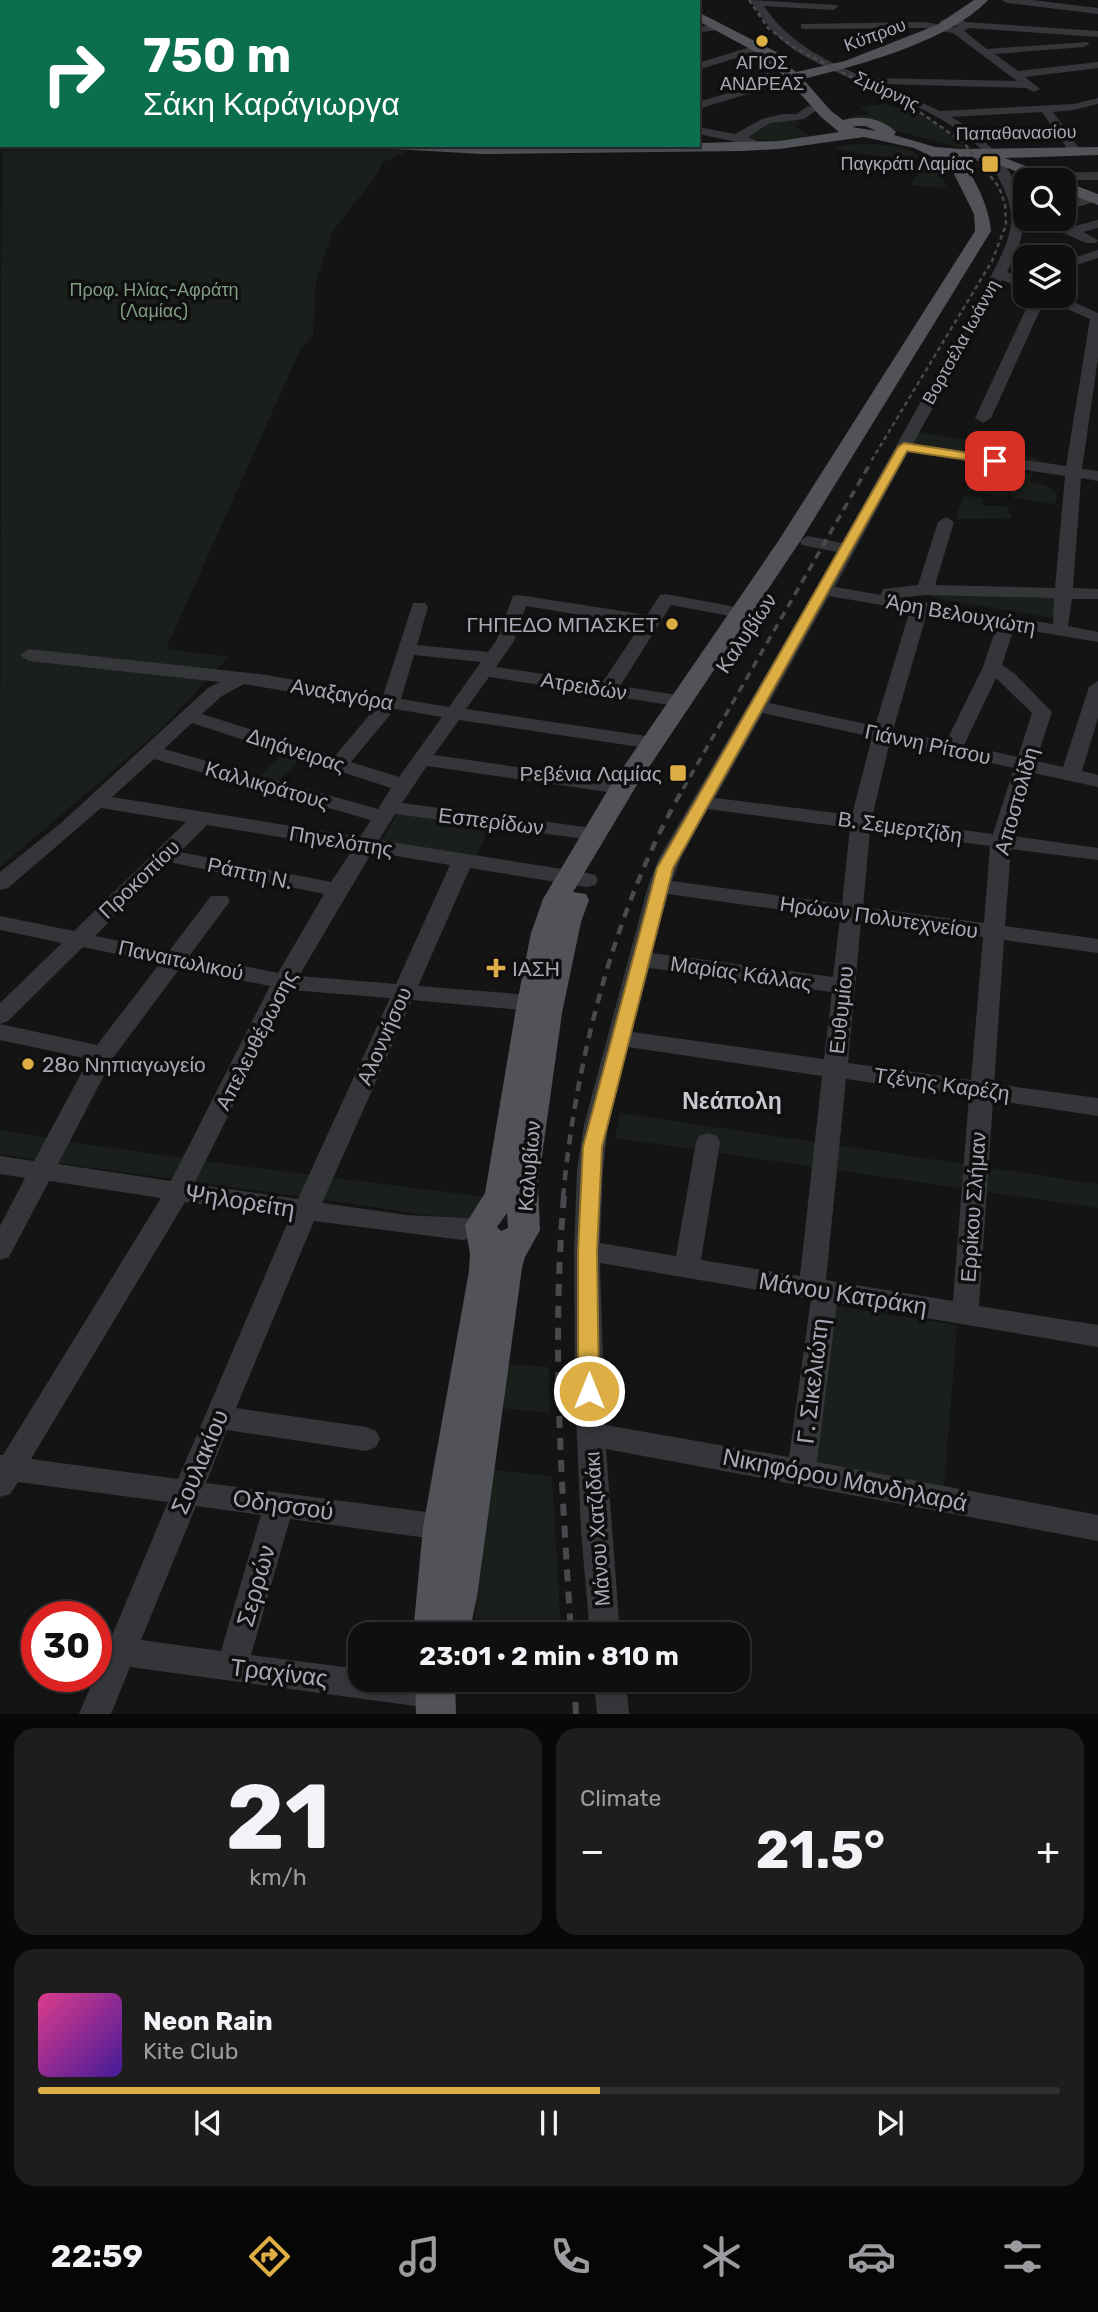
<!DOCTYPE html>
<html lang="en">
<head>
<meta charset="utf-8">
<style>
	body { margin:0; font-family:Rubik,sans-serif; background:#1d1d1e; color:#f1f3f6; height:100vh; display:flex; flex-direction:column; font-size:26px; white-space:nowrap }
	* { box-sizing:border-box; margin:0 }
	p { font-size:23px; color:#9b9c9f }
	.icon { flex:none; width:38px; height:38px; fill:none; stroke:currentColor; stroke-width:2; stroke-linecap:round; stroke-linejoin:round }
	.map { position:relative; height:1714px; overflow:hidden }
	.drawer { display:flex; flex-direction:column; gap:14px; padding:14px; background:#080809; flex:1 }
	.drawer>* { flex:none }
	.top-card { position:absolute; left:0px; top:0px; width:700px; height:147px; box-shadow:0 2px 5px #0004,0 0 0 2px #2f2f30; background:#0b6e4f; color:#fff; overflow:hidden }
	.buttons { position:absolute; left:1013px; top:168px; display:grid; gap:14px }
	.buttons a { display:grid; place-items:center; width:63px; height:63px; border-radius:14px; background:#0f0f10; box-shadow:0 2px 5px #0004,0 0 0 2px #2f2f30; font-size:35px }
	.speed { position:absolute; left:21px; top:1601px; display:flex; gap:14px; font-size:35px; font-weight:700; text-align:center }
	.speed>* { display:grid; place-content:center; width:91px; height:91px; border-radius:50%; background:#0f0f10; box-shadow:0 2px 5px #0004,0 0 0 2px #2f2f30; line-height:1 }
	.speed .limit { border:10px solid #d22; background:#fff; color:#111 }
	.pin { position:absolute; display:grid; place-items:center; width:60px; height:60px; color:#fff; margin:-30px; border-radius:14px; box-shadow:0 4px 10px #0006 }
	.me { position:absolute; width:77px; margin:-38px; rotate:0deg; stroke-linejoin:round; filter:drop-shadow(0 0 5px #0008) }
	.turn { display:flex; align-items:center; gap:24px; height:147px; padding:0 28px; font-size:32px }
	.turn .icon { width:91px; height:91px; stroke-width:2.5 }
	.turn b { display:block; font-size:49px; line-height:60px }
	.big { font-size:52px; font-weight:700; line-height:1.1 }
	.drawer .widget { flex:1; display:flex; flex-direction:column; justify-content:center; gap:10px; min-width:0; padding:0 24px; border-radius:21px; background:#1d1d1e }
	.drawer .dial { align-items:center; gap:0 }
	.dial b { font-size:91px; line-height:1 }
	.song { display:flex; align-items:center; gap:21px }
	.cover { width:84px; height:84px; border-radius:10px; background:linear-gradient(135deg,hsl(330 70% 55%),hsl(260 70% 35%)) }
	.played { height:7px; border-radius:4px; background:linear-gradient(90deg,#ddae43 55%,#2f2f30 55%) }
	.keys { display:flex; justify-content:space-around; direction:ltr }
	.heat { display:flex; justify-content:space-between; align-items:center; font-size:38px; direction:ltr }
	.drawer .tiles { flex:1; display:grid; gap:14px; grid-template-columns:1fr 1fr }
	.widget:last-child { grid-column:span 2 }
	.trip { position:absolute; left:348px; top:1622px; width:402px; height:70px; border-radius:21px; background:#0f0f10; box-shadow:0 2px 5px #0004,0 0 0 2px #2f2f30; font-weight:700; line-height:70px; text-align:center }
	.tab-bar { display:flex; height:112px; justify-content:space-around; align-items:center; background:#060606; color:#9b9c9f }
	.tab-bar .icon { width:49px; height:49px }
	.tab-bar .current { color:#ddae43 }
	.tab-bar b { font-size:32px; color:#f1f3f6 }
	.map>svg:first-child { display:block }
</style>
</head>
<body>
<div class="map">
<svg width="1098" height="1714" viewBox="0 0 1098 1714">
	<rect width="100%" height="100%" fill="#141415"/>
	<g fill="#1a1f1b">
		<polygon points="2,19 2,145 352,145 409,151 383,162 376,176 333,231 316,282 313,336 301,348 166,649 229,657 160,730 0,867"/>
		<path d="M886,104C898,111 902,106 912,110C932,117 953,136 968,150L897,131L881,122L846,117L869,114L860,106Z"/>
		<polygon points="794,119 800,124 794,126 810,137 777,141 744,138 765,123"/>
		<path d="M846,145C866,144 905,142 919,157L904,160L833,149Z"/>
		<polygon points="921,167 939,173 947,186 939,188 911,185"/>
		<polygon points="919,432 967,440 963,452 913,444"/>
		<polygon points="979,443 1006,447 1055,466 977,454"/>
		<polygon points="975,464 1033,473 1030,482 1045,485 1056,493 1056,504 1013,498 1010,492 1006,491 1008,497 965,491"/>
		<polygon points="964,495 983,498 982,503 984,506 1007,506 1012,518 959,519 956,517"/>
		<polygon points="928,594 1059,596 1058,619 933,598"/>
		<polygon points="286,750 304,755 276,784 258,779"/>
		<polygon points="399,812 491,824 477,855 381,841"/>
		<polygon points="620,1113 1098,1184 1098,1208 615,1138"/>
		<polygon points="0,1130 51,1138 41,1160 0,1154"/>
		<polygon points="63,1141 184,1158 173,1179 53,1162"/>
		<polygon points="205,1161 312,1175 302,1197 195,1182"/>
		<polygon points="328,1177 486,1197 467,1221 320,1199"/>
		<polygon points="835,1306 957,1325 944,1489 816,1467"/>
		<polygon points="506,1364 549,1367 550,1413 501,1408"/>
		<polygon points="492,1470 552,1476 561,1628 475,1619"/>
	</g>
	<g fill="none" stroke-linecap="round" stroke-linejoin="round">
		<g fill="#35363a" fill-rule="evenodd">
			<polygon points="84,0 96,0 83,2"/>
			<polygon points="113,0 137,0 138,2 114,2"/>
			<polygon points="179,0 192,0 178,2"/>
			<polygon points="347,0 359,0 346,2"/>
			<polygon points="392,0 402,0 391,2"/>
			<polygon points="458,0 469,0 457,2"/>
			<polygon points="512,0 523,0 511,2"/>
			<polygon points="582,0 592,0 581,2"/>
			<path d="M750,0L837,5L838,7L833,10L764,6C789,44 830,63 871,80L876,78L1017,81L953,33L924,28L805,29L801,28V24L924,22L954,27L958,26L939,22C945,17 959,17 966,22L1098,31V37L970,28L964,31L987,49L1088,42L1089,44L1084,47L995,54L1018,71L1098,62V68L1025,77L1040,89L1034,92L1026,88L881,84L940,111L1074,104L1098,98V104L1074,110L1053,112L1081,151L1075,155L1071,154L1042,112L951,117C988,137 1028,180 1023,226C1022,242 1014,258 1007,272L1026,280V289L1002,280L913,444L1066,466L1090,319L1045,299L991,418L983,423L975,418L1032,296H1060L1098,313V358L1082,469L1098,471V481L1081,478L1073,588L1098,589V599H1072L1068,626L1098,632V642L1014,628L1002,665L1014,673L1052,712L1036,761L1063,767L1089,687L1098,681V718L1082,771L1098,775V787L1033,773L1013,836L1098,848V860L1011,849L1005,926L1098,939V953L1004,940L994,1084L1098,1098V1116L993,1100L979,1306L1098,1325V1347L837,1303L817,1462L1098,1515V1541L606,1449L620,1634H590L581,1531L575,1391L574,1251L577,1170L584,1125L648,886L659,858L837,552L802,545L800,541L808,536L842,543L992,274C1000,258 1009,242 1011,224C1012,210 1008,196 1001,183C996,173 991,160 983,151C936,102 853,87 796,51C775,38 763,19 750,0ZM908,452L1065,476L1055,588L935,585L954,522L946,517L938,522L918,585L883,589L881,595L835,587ZM925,595L1054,598L1053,624L898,598ZM829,596L910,610L875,726L769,703ZM927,613L997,625L983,667L946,742L893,730ZM996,678L1032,713L1018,757L964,745ZM763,713L872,737L852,815L715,798ZM890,741L1014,768L993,834L872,818ZM708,809L850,828L842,904L672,881L681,858ZM870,830L990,846L984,923L863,907ZM668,894L840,918L833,977L652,953ZM861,921L983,937L971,1080L848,1063ZM649,968L832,992L824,1059L632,1032ZM628,1047L822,1076L800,1276L701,1260L720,1142L717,1136L708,1133L699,1136L696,1142L676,1256L600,1243L603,1170L608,1125ZM846,1079L969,1097L953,1301L826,1280ZM600,1263L811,1299L789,1457L605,1425Z"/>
			<polygon points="1002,0 1032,0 1098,8 1098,14 1007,3"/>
			<rect x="0" y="15" width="2" height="6"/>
			<polygon points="718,24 723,27 722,29 698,33 698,27"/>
			<polygon points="757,45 762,48 761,50 698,70 698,63"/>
			<polygon points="770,73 774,74 774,78 734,82 728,79 734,76"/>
			<polygon points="793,74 797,75 797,79 698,109 698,102"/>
			<polygon points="822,104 826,105 826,109 814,112 804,119 770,123 748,137 757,141 751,145 698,134 698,127 735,134 762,119 782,114 797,114 806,107"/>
			<polygon points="1098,172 1098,180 1041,180 1037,177 1043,173"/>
			<polygon points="1093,194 1098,196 1097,201 1064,211 1064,203"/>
			<polygon points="1032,219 1049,219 1071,227 1098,220 1098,228 1083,232 1098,240 1096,243 1086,243"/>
			<polygon points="1098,250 1098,258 1064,269 1064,261"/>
			<path d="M666,594L741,608L750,613L741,618L671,605L620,686L690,697L693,701L690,705L683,707L489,677L466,709L653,737L660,739L663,743L660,747L653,749L459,720L434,755L622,782L629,784L632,788L629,792L622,794L427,766L402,803L593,828L600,830L603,834L600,838L593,840L395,814L379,840L587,873L595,875L598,880L595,885L587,887L470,868L418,986L531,995L539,998L542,1003L539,1008L531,1011L412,1000L322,1203L407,1215L481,1219L490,1222L494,1229L490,1236L462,1240L314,1221L236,1408L366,1427L376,1431L380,1439L376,1447L366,1451L227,1430L206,1483L441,1514L451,1518L456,1527L451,1536L441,1540L290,1519L251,1655L360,1669V1680H439L448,1684L453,1694L448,1704L437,1709L130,1667L111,1714H79L168,1502L18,1482L10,1494L0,1497V1455H3L161,1198L49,1181L9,1257L0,1260V1226L25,1178L0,1174V1156L34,1161L89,1059L0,1040V1024L97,1045L160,963L83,947L8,1021L0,1024V1003L62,943L0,930V916L74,931L186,822L101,808L8,888L0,890V872L61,823L208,688L220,682L29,661L20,655L29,649L267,675L383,696L413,603H425L428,607L417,645L488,652L496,641L513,596L519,595L647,615L660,595ZM526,606L641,625L602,683L496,667L514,641ZM414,655L481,662L449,707L401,699ZM244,684L377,706L335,756L202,714L222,696ZM395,709L442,717L399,777L351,762ZM192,723L391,788L378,809L164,749ZM154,759L371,820L360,837L112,797ZM207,825L353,849L331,882L180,852ZM372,852L450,865L396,984L299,976ZM169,862L324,894L278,973L190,955L230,901L227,896H211L169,951L95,936ZM180,968L270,986L171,1181L58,1164L113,1058ZM291,990L390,998L298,1199L194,1184ZM185,1202L290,1217L178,1479L31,1459ZM196,1506L261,1515L221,1651L141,1640Z"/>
			<polygon points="594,1680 626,1680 629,1714 597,1714"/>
		</g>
		<g fill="#515358" fill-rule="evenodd">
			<polygon points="663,0 677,0 678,2 664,2"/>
			<path d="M974,0H988C950,41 857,66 803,79L831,111L843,120C862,115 882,118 896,132L894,135L935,147L961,149L1098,147V155L1005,158L1055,177L1058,180H1037L983,158H958C975,176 989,207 991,231L801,540L635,788L573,892L586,894L589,900L581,922L562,1013L538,1184L540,1230L525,1257L522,1268L477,1597L469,1634H413L423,1527L469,1271L470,1254L465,1225L485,1193L517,1003L531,933L543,899L609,788L779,540L975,231L974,214L952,170L947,164L914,148L864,137L779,149L742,151L482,154L393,149L386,145H698V143L779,141L839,132L821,117L788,80L754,51L698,21V12L782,55V61L796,72L845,61L937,25ZM856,126H865L877,131L852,127ZM507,1213L508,1228L501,1231L497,1227Z"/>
			<rect x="0" y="109" width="2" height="8"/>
			<polygon points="1064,181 1098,194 1098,205 1064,192"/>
			<polygon points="415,1680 455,1680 456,1714 416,1714"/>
		</g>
		<polyline stroke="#484a4e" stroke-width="2.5" stroke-dasharray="4.5 3.5" stroke-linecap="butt" points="749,0 768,28 795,48 921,113 964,143 999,187 1005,204 1006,225 992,261 870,463"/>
		<polyline stroke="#484a4e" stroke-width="3.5" stroke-dasharray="8 6" stroke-linecap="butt" points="683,789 871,462"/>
		<path stroke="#484a4e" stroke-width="4.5" stroke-dasharray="10 8" stroke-linecap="butt" d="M563,1198C575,1062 615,906 684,787"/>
		<g stroke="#484a4e" stroke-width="6" stroke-dasharray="12 10" stroke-linecap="butt">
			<path d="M564,1196C551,1343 562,1487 571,1634"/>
			<polyline points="574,1680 576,1714"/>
		</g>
	</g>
	<polygon fill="#ddae43" stroke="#90712c" stroke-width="2" points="904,443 995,457 1001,461 995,464 907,451 673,868 602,1147 597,1251 599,1391 596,1397 589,1400 581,1397 578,1391 578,1251 583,1147 657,868 898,447"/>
	<g fill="#ddae43" stroke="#0f0f10" stroke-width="2.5">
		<circle cx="762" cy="41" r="7"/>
		<rect x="981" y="155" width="18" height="18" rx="3.5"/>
		<circle cx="672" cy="624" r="7"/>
		<rect x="669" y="764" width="18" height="18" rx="3.5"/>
		<path d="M492.5 957.5h7v7h7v7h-7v7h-7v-7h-7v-7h7z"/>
		<circle cx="28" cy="1064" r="7"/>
	</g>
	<g text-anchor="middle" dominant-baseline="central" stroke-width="7" stroke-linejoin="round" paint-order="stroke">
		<g font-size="18" fill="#a7aab4" stroke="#0f0f10">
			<text transform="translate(875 35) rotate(-20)">Κύπρου</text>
			<text transform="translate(887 91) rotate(25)">Σμύρνης</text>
			<text transform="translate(1016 133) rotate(-1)">Παπαθανασίου</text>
			<text transform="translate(961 342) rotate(-61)">Βορτσέλα Ιωάννη</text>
		</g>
		<g font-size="18" fill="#a7aab4" stroke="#0f0f10">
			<text x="762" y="63">ΑΓΙΟΣ<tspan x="762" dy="21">ΑΝΔΡΕΑΣ</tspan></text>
			<text x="974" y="164" text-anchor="end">Παγκράτι Λαμίας</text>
		</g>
		<g font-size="18" fill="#809d83" stroke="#0f0f10">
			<text x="154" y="290">Προφ. Ηλίας-Αφράτη<tspan x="154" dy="21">(Λαμίας)</tspan></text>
		</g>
		<g font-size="21" fill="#a7aab4" stroke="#0f0f10">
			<text transform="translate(961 614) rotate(10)">Άρη Βελουχιώτη</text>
			<text transform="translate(746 633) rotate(-56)">Καλυβίων</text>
			<text transform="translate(584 686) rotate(9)">Ατρειδών</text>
			<text transform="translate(342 694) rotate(10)">Αναξαγόρα</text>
			<text transform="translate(928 744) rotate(12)">Γιάννη Ρίτσου</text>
			<text transform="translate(296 750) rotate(18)">Διηάνειρας</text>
			<text transform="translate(267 785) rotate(16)">Καλλικράτους</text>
			<text transform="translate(1016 801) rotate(-74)">Αποστολίδη</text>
			<text transform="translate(491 821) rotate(7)">Εσπερίδων</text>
			<text transform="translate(900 827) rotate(8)">Β. Σεμερτζίδη</text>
			<text transform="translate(341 841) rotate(9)">Πηνελόπης</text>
			<text transform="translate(250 873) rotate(12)">Ράπτη Ν.</text>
			<text transform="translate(139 879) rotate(-44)">Προκοπίου</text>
			<text transform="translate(879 917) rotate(8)">Ηρώων Πολυτεχνείου</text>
			<text transform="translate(181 960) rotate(12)">Παναιτωλικού</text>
			<text transform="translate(741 973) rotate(8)">Μαρίας Κάλλας</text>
			<text transform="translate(841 1010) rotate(-84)">Ευθυμίου</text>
			<text transform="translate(384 1036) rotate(-66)">Αλοννήσου</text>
			<text transform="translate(256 1040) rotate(-63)">Απελευθέρωσης</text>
			<text transform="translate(942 1084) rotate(8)">Τζένης Καρέζη</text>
			<text transform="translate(529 1166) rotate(-85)">Καλυβίων</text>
			<text transform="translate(973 1207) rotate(-86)">Ερρίκου Σλήμαν</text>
			<text transform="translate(597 1529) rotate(-94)">Μάνου Χατζιδάκι</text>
		</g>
		<g font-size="21" fill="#a7aab4" stroke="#0f0f10" text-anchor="end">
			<text x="658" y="624">ΓΗΠΕΔΟ ΜΠΑΣΚΕΤ</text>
			<text x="662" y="773">Ρεβένια Λαμίας</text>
			<text x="512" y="968" text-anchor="start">ΙΑΣΗ</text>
			<text x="42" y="1064" text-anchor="start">28ο Νηπιαγωγείο</text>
		</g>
		<g font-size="23" font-weight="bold" fill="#c7c9d0" stroke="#0f0f10">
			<text x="732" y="1101">Νεάπολη</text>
		</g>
		<g font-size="24" fill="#a7aab4" stroke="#0f0f10">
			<text transform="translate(240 1201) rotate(9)">Ψηλορείτη</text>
			<text transform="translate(843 1294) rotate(9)">Μάνου Κατράκη</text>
			<text transform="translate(813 1381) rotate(-83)">Γ. Σικελιώτη</text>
			<text transform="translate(200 1462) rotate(-67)">Σουλακίου</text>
			<text transform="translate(845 1480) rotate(11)">Νικηφόρου Μανδηλαρά</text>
			<text transform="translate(283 1505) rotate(8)">Οδησσού</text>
			<text transform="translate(256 1586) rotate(-74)">Σερρών</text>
			<text transform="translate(279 1673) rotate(7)">Τραχίνας</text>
		</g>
	</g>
</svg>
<div class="buttons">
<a><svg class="icon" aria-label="search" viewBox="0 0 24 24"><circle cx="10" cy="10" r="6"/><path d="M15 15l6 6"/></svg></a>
<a><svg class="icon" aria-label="layers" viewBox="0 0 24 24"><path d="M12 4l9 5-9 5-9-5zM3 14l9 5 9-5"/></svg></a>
</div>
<div class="speed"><div class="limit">30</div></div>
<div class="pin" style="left:995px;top:461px;background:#d93025"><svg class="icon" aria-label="arrive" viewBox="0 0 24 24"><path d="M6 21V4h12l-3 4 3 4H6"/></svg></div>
<svg class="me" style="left:589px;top:1391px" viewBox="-20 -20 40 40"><circle r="17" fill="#ddae43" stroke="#fff" stroke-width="3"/><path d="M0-11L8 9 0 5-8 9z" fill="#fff"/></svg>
<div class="trip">23:01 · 2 min · 810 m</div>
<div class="top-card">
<div class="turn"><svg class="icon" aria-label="right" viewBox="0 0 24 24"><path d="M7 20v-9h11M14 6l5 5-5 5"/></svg><div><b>750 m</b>Σάκη Καράγιωργα</div></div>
</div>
</div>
<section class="drawer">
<div class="tiles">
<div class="widget dial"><b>21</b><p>km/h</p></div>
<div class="widget"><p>Climate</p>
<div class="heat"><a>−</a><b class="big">21.5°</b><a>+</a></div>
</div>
<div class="widget">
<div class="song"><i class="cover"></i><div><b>Neon Rain</b><p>Kite Club</p></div></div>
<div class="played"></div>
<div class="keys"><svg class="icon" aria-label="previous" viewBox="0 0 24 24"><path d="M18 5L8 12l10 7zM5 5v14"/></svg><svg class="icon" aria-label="pause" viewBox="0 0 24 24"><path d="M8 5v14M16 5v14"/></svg><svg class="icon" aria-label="next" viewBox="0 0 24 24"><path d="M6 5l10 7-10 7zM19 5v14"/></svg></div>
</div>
</div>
</section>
<nav class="tab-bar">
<b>22:59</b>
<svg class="icon current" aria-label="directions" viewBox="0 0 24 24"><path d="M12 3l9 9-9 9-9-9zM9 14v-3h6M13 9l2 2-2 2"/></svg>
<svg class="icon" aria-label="music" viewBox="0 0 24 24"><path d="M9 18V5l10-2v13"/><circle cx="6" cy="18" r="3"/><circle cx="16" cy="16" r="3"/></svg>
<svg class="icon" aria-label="phone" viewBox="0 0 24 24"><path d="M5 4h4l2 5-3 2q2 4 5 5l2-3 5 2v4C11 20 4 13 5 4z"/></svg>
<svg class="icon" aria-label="climate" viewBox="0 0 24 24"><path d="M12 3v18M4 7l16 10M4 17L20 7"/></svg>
<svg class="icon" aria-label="car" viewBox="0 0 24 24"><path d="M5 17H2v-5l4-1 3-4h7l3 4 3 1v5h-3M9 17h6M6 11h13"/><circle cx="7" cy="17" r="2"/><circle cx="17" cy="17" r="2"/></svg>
<svg class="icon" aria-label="filters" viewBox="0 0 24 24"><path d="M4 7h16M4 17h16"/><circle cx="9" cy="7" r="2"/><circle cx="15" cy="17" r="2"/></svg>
</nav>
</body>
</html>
